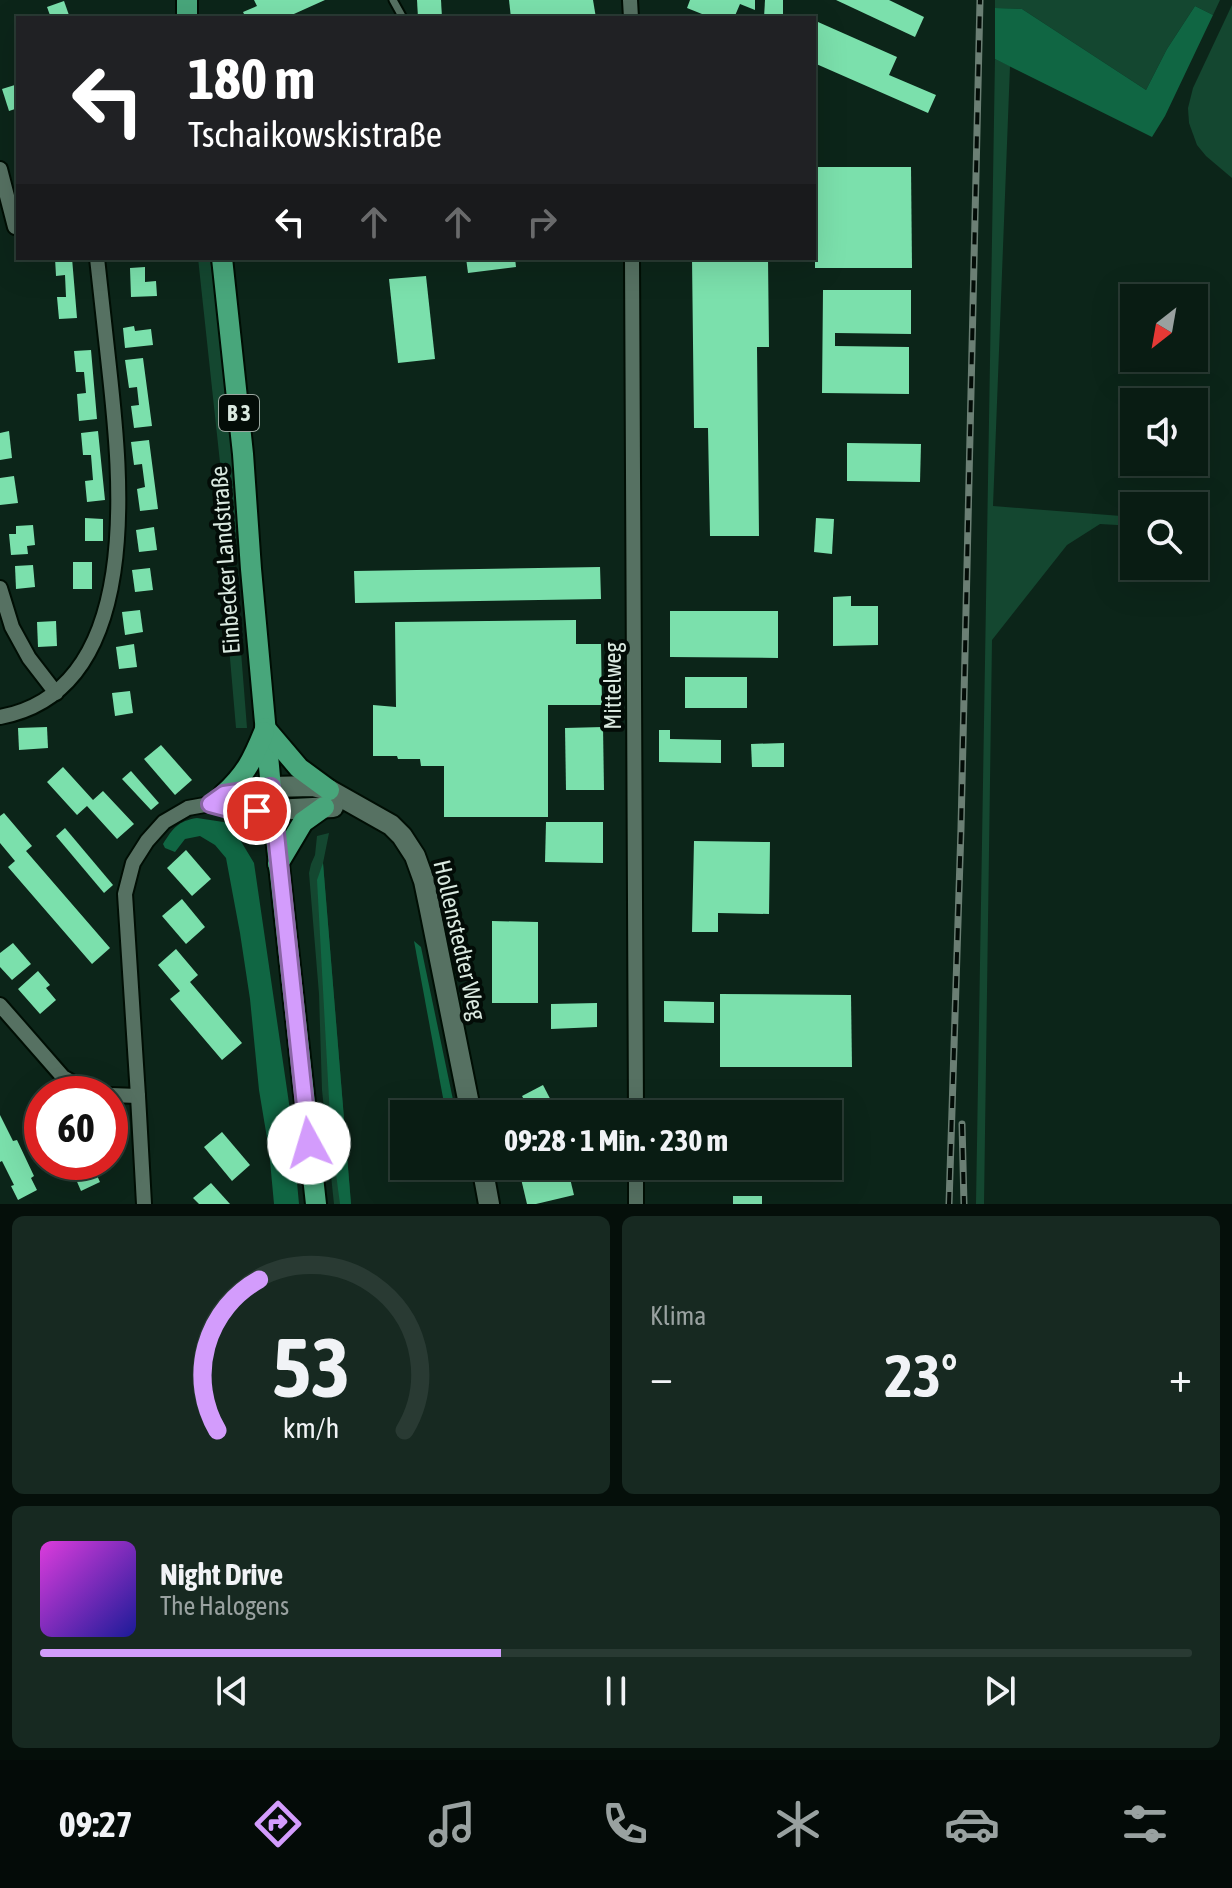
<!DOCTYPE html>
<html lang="de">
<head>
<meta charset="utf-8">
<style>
	body { margin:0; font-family:"Asap Condensed",sans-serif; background:#172921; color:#f1f3f6; height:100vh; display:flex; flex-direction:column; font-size:30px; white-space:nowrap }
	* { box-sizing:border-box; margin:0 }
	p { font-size:26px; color:#99a1a0 }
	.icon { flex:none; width:44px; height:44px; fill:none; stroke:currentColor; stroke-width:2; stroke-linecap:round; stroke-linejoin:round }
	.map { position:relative; height:1204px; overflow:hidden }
	.panel { display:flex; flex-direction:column; gap:12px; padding:12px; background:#050f0a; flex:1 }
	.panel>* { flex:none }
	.guide { position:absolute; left:16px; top:16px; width:800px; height:244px; border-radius:0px; box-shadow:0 8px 32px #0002,0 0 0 2px #293a33; background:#202124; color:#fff; overflow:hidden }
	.needle { width:52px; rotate:211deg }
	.fabs { position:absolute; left:1120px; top:284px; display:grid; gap:16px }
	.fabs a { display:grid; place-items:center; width:88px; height:88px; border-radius:0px; background:#091c13; box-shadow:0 8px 32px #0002,0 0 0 2px #293a33; font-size:40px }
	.speed { position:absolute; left:24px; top:1076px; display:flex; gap:16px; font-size:40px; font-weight:700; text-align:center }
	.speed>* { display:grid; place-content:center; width:104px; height:104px; border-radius:50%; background:#091c13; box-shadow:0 8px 32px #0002,0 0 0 2px #293a33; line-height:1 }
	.speed .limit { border:12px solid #d22; background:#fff; color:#111 }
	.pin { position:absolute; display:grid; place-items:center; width:68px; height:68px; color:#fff; margin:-34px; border:4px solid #fff; border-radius:50%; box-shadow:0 2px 8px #0007 }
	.me { position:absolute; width:88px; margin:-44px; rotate:354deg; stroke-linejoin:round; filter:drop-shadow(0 0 6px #0008) }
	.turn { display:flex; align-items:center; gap:28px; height:168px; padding:0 40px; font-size:36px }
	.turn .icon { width:104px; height:104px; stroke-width:2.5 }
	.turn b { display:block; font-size:56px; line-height:68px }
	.lanes { display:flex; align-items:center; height:76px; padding:0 40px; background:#0003; justify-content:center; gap:40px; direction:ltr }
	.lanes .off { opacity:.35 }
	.big { font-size:60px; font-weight:700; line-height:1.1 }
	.panel .tile { flex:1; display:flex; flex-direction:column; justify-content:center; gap:12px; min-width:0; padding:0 28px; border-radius:12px; background:#172921 }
	.panel .dial { align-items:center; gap:0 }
	.dial svg { height:208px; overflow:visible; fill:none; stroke:#293a33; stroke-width:7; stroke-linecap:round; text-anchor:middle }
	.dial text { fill:#f1f3f6; stroke:none }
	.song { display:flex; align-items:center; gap:24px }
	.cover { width:96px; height:96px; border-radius:12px; background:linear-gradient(135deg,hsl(300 70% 55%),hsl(240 70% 35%)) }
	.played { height:8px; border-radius:4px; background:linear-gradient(90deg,#d39cfc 40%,#293a33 40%) }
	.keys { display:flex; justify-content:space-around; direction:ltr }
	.heat { display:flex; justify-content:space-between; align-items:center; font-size:44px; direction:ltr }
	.panel .tiles { flex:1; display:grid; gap:12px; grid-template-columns:1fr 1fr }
	.tile:last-child { grid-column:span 2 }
	.trip { position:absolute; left:390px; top:1100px; width:452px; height:80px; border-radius:0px; background:#091c13; box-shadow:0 8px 32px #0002,0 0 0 2px #293a33; font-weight:700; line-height:80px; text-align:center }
	.dock { display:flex; height:128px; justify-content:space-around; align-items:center; background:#040b08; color:#99a1a0 }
	.dock .icon { width:56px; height:56px }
	.dock .on { color:#d39cfc }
	.dock b { font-size:36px; color:#f1f3f6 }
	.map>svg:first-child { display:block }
</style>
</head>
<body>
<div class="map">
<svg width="1232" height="1204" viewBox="0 0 1232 1204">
	<rect width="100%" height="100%" fill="#0c2519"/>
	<g fill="#144730">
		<polygon points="995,0 1220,0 1213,15 1195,6 1167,49 1146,90 1022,9 995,8"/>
		<polygon points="1232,5 1232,178 1206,156 1197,145 1189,123 1188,108 1193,88"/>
		<polygon points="995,59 1010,66 993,506 1134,517 1134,526 1100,524 1067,545 992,640 984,1204 976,1204"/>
		<polygon points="198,258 210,258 231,419 237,504 235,575 247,728 236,728 223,577 225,509"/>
		<polygon points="329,833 323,863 351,1204 334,1204 322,1090 319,994 309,873 311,864 315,855 317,836"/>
	</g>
	<g fill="#106643">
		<polygon points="1195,6 1213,15 1165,116 1152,137 995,59 995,8 1022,9 1146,90 1167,49"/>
		<path d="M197,818L230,823L254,863L291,1117L299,1204H274L269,1150L259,1090L250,999L240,933L226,858L215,845L200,836L185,839L175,852L165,848L163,844C173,828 178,821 197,818Z"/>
		<polygon points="323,863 351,1204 340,1204 331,1136 317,880"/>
		<polygon points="414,941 421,947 456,1114 446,1114"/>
	</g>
	<g fill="#7be0ac">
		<polygon points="254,0 325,0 285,18 246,18 243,12 257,6"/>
		<polygon points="417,0 441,0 442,18 418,18"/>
		<polygon points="509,0 593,0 596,18 511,18"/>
		<polygon points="690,0 755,0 755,10 740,4 734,18 712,18 687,8"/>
		<polygon points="765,0 783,0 783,18 764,18"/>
		<polygon points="836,0 889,0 924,17 915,37"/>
		<polygon points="64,1 70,18 51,18 47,7"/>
		<polygon points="818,22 897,57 889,75 936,95 928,113 814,63 814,30"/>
		<polygon points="18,84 18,108 9,111 2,89"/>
		<polygon points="815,167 911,167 912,268 815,268"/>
		<polygon points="55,258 72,258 77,318 59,319 57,297 66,297 65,275 56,276"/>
		<polygon points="466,258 515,258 516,267 468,273"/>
		<polygon points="692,258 768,258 769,347 757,347 759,536 710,536 708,428 694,428"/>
		<polygon points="145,267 145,282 156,281 157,296 131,297 130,268"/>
		<polygon points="426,276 435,359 398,363 389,279"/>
		<polygon points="823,290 911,290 911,334 835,333 835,346 909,347 909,394 822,393"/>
		<polygon points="134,326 135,331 151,329 153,345 125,348 123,328"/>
		<polygon points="91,350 97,419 79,421 77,394 86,393 84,372 76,372 74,351"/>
		<polygon points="143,358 152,426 134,428 131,406 139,405 137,387 129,388 125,360"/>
		<polygon points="9,431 12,458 0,460 0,433"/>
		<polygon points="98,431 105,500 87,502 85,481 93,480 91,455 83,455 81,433"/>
		<polygon points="149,440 158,509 140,511 137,489 145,487 142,464 134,465 131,442"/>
		<polygon points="847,443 921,444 920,482 847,481"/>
		<polygon points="14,476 18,503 0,505 0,478"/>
		<polygon points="85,518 103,519 103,541 85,541"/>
		<polygon points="816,518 834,519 832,554 814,552"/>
		<polygon points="33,525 35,545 27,546 28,554 11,555 9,534 16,534 16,526"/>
		<polygon points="154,527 157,550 139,552 136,530"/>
		<rect x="73" y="562" width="19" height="27"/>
		<polygon points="33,565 35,587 16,589 15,566"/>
		<polygon points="600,567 601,599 355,603 354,571"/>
		<polygon points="150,568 153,590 135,592 132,570"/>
		<polygon points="851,596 851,606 878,606 878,645 833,646 833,597"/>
		<polygon points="140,610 143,632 125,635 122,612"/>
		<polygon points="670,611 778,611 778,658 670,657"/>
		<polygon points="576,620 576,644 601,644 602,705 548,705 548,817 444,817 444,766 421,766 420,759 398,759 397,756 373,756 373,705 396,707 395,622"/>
		<polygon points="56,621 57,646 38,647 37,622"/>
		<polygon points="134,644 137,667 119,669 116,647"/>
		<rect x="685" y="677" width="62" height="31"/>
		<polygon points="130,691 133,713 115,716 112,693"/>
		<polygon points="47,727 48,748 19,750 18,728"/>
		<polygon points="603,727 604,790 566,790 565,728"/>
		<polygon points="659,730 670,730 670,739 721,740 721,763 659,762"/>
		<polygon points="784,743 784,767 752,767 751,744"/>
		<polygon points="161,745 192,780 175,795 144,759"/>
		<polygon points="63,767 93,800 103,791 134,824 117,839 87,806 77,815 47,782"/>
		<polygon points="131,771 159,803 151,810 122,779"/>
		<polygon points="4,813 32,846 26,851 110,948 92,964 8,867 15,861 0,843 0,816"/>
		<polygon points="546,822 603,822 603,863 545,862"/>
		<polygon points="65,828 113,885 104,893 56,836"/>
		<polygon points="694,841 770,842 769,914 718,913 718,932 692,932"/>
		<polygon points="186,850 211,879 192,896 167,868"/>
		<polygon points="182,899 205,927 186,944 162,916"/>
		<polygon points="492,921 538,922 538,1003 492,1003"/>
		<polygon points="13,943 31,964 12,980 0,967 0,953"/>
		<polygon points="176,949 198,975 190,982 242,1043 222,1060 170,999 180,991 158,965"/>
		<polygon points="38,971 50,985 46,988 56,1000 40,1014 18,989"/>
		<polygon points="720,994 851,995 852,1067 720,1067"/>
		<polygon points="664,1001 714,1002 714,1023 664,1022"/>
		<polygon points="597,1003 597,1027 551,1029 551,1004"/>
		<polygon points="543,1085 558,1114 532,1114 522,1096"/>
		<polygon points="760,1105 830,1106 830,1114 760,1114"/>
		<polygon points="0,1115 13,1141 17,1140 34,1176 31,1178 37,1190 18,1200 11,1186 14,1185 2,1161 0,1162"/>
		<polygon points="222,1132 250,1165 232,1181 204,1147"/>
		<polygon points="71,1162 95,1162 98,1168 94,1169 100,1182 81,1191 75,1177 78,1176"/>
		<polygon points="518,1166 567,1166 574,1195 536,1204 527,1204"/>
		<polygon points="211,1183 230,1204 199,1204 193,1198"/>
		<rect x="733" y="1196" width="29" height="8"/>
	</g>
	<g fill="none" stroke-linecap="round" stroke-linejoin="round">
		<g stroke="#000e04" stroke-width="11">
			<polyline id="lane" points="393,0 403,18"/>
		</g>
		<g stroke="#000e04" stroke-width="18">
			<g id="street">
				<polyline points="630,0 631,18"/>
				<polyline points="0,169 15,227"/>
				<polyline points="632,258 636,1114"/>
				<polyline points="0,588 12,627 29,658 56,693"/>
				<path d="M0,717C145,690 121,475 109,367C105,331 101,294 97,258"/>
				<polyline points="210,804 240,812 273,810"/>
				<polyline points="0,1005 63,1077 82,1088 103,1094"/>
				<polyline points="110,1095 138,1096"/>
				<polyline points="636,1166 636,1204"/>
				<polyline points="144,1204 138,1096 125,894 133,863 147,841 164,822 188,808 210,804 224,794 271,787"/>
			</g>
		</g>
		<g stroke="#000e04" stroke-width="24">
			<g id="secondary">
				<polyline points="271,787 313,786 329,790 391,825 402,836 415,856 424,881 429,905 471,1114"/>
				<polyline points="273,810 333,807"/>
				<polyline points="482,1166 489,1204"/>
			</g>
		</g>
		<g stroke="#000e04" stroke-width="24">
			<g id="primary">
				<polyline points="187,18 187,0"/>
				<polyline points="222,258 243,454 251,569 273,810 316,1204"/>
				<polyline points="265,728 299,768 329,790"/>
				<path d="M224,794C246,774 253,759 264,732"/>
				<polyline points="278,864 303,822 324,807"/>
			</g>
		</g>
		<use href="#lane" stroke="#567162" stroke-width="7"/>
		<use href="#street" stroke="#567162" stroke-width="14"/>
		<use href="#secondary" stroke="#567162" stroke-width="20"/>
		<use href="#primary" stroke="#48a67b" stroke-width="20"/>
		<g stroke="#6b7f74" stroke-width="7">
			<g id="rail">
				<polyline points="962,1124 964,1204"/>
				<polyline points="949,1204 961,828 980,0"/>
			</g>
		</g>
		<use href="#rail" stroke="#030c07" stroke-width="4" stroke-dasharray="12" stroke-linecap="butt"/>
	</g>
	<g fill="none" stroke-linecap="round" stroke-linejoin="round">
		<g stroke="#8965a4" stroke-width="20">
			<polyline id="route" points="257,811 240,812 210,804 224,794 271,787 309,1143"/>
		</g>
		<use href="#route" stroke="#d39cfc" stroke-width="14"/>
	</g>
	<g text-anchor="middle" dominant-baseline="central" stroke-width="8" stroke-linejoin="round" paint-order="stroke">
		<rect fill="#030c07" stroke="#9aa79f" stroke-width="2" x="219" y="395" width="40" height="36" rx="6"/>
		<g font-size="22" font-weight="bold" fill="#dae9e0">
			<text x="239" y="413">B 3</text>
		</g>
		<g font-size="24" fill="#dae9e0" stroke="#030c07">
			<text transform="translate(225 560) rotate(-94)">Einbecker Landstraße</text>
			<text transform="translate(612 686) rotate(-90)">Mittelweg</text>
			<text transform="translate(460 940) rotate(77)">Hollenstedter Weg</text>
		</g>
	</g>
</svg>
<div class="fabs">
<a><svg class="needle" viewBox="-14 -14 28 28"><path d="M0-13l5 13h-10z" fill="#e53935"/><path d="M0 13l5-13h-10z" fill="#99a1a0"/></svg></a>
<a><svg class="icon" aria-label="sound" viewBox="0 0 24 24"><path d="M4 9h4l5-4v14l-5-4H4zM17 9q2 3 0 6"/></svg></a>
<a><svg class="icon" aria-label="search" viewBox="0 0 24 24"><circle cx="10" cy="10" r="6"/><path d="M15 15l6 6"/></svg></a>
</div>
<div class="speed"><div class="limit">60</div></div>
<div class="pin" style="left:257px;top:811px;background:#d93025"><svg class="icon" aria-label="arrive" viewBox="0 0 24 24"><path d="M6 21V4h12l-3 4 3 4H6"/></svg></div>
<svg class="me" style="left:309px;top:1143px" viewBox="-20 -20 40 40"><circle r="19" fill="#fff"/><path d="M0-13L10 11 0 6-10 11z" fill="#d39cfc"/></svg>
<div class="trip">09:28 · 1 Min. · 230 m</div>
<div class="guide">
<div class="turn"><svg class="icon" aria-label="left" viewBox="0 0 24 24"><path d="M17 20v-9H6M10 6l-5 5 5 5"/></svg><div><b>180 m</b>Tschaikowskistraße</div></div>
<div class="lanes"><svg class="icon" aria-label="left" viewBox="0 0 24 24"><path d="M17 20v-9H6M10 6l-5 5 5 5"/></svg><svg class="icon off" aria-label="ahead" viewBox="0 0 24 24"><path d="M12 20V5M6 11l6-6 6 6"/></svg><svg class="icon off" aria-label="ahead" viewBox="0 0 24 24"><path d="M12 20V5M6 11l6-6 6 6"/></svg><svg class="icon off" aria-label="right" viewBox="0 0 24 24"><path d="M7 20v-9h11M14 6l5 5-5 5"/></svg></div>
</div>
</div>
<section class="panel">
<div class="tiles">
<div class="tile dial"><svg viewBox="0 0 100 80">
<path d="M14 69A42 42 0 1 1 86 69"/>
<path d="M14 69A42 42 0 0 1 30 11" stroke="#d39cfc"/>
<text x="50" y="56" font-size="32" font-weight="700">53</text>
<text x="50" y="72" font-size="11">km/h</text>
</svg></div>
<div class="tile"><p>Klima</p>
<div class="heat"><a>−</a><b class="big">23°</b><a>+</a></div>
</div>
<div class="tile">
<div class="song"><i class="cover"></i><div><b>Night Drive</b><p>The Halogens</p></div></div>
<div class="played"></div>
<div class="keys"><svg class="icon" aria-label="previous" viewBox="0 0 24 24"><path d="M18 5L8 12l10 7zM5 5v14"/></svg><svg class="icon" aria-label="pause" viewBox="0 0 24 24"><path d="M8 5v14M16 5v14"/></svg><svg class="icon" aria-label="next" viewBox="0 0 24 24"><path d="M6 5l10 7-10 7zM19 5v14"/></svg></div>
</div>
</div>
</section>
<nav class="dock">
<b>09:27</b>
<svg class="icon on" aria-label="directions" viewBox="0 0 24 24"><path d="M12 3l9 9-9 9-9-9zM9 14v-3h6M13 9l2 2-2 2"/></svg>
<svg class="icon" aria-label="music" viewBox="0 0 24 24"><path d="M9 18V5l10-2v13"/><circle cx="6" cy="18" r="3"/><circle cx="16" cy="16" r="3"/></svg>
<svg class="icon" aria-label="phone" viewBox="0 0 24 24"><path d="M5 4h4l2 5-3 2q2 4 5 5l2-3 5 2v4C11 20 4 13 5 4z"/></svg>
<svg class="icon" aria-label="climate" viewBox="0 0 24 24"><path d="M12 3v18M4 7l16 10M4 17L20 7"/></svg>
<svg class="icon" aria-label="car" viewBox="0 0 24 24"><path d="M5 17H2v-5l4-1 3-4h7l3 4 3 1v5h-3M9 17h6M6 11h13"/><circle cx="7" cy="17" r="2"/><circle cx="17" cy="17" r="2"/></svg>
<svg class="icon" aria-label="filters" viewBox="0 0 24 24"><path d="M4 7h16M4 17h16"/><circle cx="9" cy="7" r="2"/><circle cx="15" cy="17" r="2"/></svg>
</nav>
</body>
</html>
